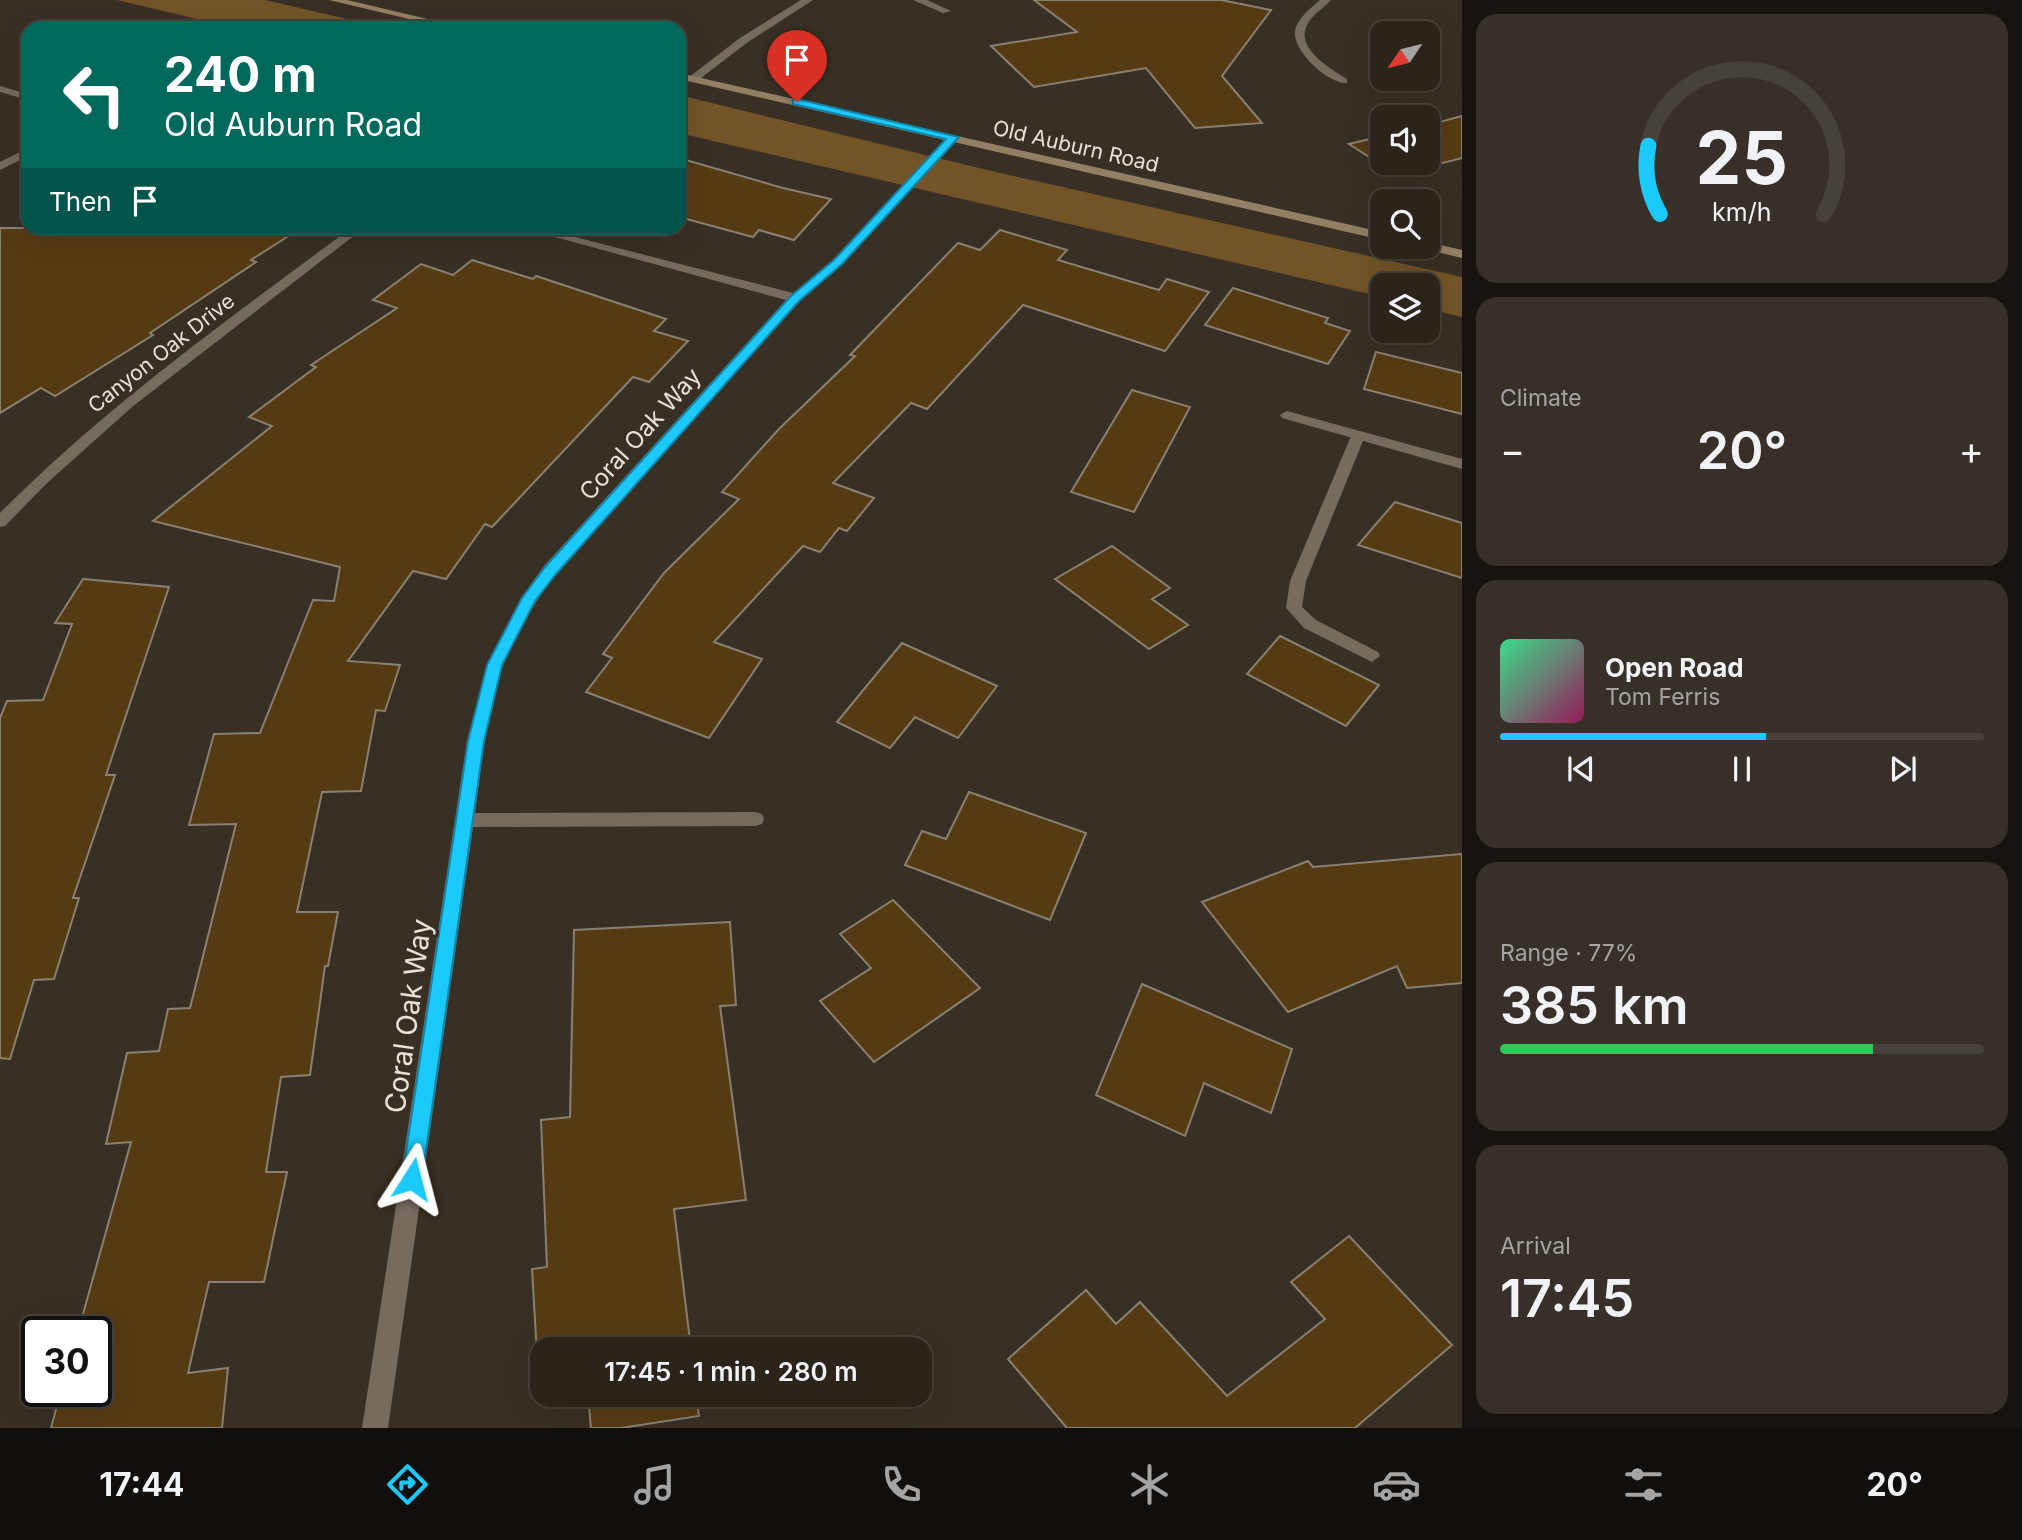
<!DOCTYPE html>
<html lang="en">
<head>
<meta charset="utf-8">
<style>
	body { margin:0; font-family:Inter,sans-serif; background:#363028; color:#f1f3f6; height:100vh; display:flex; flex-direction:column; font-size:26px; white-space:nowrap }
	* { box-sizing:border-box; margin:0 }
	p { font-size:23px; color:#a5a4a3 }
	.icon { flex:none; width:38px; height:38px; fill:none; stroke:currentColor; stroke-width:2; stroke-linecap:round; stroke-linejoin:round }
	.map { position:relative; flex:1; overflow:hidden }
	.drawer { display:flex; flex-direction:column; gap:14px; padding:14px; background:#17140f; width:560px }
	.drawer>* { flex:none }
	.guide { position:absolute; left:21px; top:21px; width:665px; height:214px; border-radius:21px; box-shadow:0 7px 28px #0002,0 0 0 2px #46413a; background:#00695c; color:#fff; overflow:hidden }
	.needle { width:46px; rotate:235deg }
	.buttons { position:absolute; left:1370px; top:21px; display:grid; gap:14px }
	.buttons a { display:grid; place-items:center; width:70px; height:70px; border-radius:14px; background:#2a241b; box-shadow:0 7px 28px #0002,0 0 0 2px #46413a; font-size:35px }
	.speed { position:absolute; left:21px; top:1316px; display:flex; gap:14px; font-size:35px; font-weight:700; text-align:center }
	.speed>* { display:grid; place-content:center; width:91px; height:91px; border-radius:50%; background:#2a241b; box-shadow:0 7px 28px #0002,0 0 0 2px #46413a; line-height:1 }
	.speed .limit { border:4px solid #111; border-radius:10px; background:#fff; color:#111 }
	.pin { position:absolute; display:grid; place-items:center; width:60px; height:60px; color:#fff; margin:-72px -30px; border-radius:50% 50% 50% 0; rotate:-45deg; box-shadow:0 0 7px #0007 }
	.pin .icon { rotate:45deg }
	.me { position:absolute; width:77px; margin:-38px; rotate:9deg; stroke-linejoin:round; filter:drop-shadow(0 0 5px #0008) }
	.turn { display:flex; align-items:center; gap:24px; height:147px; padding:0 28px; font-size:32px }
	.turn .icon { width:91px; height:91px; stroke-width:2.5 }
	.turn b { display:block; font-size:49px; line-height:60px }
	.then { display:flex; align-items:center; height:66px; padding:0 28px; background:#0003; gap:14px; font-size:26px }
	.big { font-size:52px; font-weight:600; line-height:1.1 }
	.drawer .tile { flex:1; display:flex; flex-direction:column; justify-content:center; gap:10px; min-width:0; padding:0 24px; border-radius:21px; background:#363028 }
	.drawer .dial { align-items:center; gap:0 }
	.dial svg { height:182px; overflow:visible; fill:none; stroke:#46413a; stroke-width:7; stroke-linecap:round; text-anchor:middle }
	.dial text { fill:#f1f3f6; stroke:none }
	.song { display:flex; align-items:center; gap:21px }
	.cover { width:84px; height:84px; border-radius:10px; background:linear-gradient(135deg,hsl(150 70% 55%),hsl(330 70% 35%)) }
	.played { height:7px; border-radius:4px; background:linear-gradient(90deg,#1cc9fc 55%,#46413a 55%) }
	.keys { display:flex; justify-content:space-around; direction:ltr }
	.heat { display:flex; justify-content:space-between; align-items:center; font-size:38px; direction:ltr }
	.charge { height:10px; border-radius:5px; background:linear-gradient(90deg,#34c759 77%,#46413a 0) }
	.trip { position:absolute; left:530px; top:1337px; width:402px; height:70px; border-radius:21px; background:#2a241b; box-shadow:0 7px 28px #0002,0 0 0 2px #46413a; font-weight:600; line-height:70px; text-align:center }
	.tabs { display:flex; height:112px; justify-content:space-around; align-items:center; background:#110e0b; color:#a5a4a3 }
	.tabs .icon { width:49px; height:49px }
	.tabs .active { color:#1cc9fc }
	.tabs b { font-size:32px; color:#f1f3f6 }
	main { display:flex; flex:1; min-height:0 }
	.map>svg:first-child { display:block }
</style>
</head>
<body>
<main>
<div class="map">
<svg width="1462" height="1428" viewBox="0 0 1462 1428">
	<rect width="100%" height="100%" fill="#383024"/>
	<g fill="#725428">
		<polygon points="117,0 265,0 386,28 235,28"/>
		<polygon points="679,95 983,169 1462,277 1462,317 1428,309 1428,285 1382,285 1382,297 679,133"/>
	</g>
	<g fill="#553b13" stroke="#898072" stroke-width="2">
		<polygon points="1034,0 1221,0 1271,10 1222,76 1262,123 1195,128 1146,68 1034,87 991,46 1077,32"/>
		<polygon points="1462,116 1462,158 1397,175 1349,144 1382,136 1382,163 1428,163 1428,125"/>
		<polygon points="679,158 783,188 831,199 794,240 759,230 753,237 679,217"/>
		<polygon points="0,228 301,228 251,260 256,262 150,333 153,335 55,396 41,388 0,413"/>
		<polygon points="1000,230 1067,250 1058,260 1159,290 1167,279 1209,292 1165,351 1023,305 927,409 911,403 833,483 874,498 847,531 839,528 820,552 803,546 714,642 762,659 709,738 586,692 612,658 603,654 664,573 739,499 722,492 779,429 855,356 850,355 958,243 980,250"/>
		<polygon points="472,260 533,279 536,276 666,319 654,331 688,341 649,382 633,377 492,527 485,524 446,579 413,571 348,661 400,665 385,711 376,710 361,791 322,792 297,912 338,912 328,966 325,966 310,1075 281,1077 266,1172 287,1172 264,1282 209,1282 188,1373 228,1368 222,1428 51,1428 61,1391 96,1391 96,1332 78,1332 131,1142 106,1144 127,1053 159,1051 168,1009 190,1008 236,824 189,825 214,734 260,733 313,600 334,601 340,567 153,521 272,426 249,417 316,367 311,365 397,308 373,300 421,264 453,275"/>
		<polygon points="1233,288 1328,318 1325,323 1350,331 1328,364 1205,325"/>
		<polygon points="1376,352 1462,373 1462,414 1364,389"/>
		<polygon points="1132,390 1190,407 1134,512 1071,492"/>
		<polygon points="1395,502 1462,523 1462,578 1358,545"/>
		<polygon points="1112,546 1170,588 1152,599 1188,625 1149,649 1055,579"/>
		<polygon points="83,579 169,587 106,775 115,775 73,898 79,898 54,979 34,980 10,1059 0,1058 0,718 7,701 43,700 72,624 55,623"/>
		<polygon points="1280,636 1379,685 1346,726 1247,674"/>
		<polygon points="902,643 997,686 958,738 915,717 890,748 837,722"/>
		<polygon points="969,792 1086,833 1050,920 905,865 922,831 946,839"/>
		<polygon points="1462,854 1462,983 1407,988 1397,966 1288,1012 1202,902 1308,861 1313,867"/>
		<polygon points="893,900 980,988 874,1062 820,1001 871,968 840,934"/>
		<polygon points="730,922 736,1005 720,1006 746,1200 674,1209 691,1349 584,1347 542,1349 542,1353 537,1354 532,1269 547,1267 541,1120 570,1117 574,930"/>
		<polygon points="1142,984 1292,1049 1271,1113 1204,1083 1185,1136 1096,1095"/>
		<polygon points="1349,1236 1452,1345 1355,1428 1067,1428 1008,1359 1086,1290 1116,1324 1140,1302 1227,1396 1325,1319 1291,1282"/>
		<polygon points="588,1395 696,1395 699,1416 621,1428 591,1428"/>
	</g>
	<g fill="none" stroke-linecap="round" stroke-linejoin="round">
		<polygon fill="#756b5f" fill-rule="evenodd" points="1358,432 1365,436 1306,581 1302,607 1316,620 1378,652 1380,656 1372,662 1304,628 1286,608 1290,581 1351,436"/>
		<g fill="#756b5f" fill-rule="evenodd">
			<polygon points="801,0 813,0 748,42 697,81 689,81 689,77 740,38"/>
			<polygon points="913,0 927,0 951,11 943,13"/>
			<path d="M1320,0H1331C1325,7 1316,12 1310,20C1291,46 1328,67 1347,79V83C1329,85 1291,50 1295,30C1298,18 1311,8 1320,0Z"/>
			<polygon points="0,86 28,94 28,100 0,92"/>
			<path d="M949,135L959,137L842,265L800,301L556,574C535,601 518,631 504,663C487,705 481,768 475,813L755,812L762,814L764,819L762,824L755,826L473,827L388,1428H362L467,741L487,665L521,598L544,566L786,300L522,228H540L793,293L834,259Z"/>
			<polygon points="28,148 28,156 0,170 0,162"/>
			<path d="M351,228H364L132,407L46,484L5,526L0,527V513C107,405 230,318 351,228Z"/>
			<polygon points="1287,411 1462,459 1462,469 1282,418 1280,415"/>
		</g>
		<g fill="#937f64" fill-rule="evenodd">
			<polygon points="329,0 347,0 466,28 447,28"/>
			<polygon points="679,73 1382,232 1382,240 679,79"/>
			<polygon points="1428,242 1462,250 1462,258 1424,249 1422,247 1428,247"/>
		</g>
	</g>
	<polygon fill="#1cc9fc" stroke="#1283a4" stroke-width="2" points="797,99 959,137 842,264 799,301 556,574 535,601 502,665 484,741 422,1179 419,1186 412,1189 405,1186 402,1179 468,741 487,665 522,598 545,567 791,296 834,260 946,139 793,104 793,100"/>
	<g text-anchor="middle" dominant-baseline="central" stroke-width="7" stroke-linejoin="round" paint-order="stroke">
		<g font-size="21" fill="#e7e2da" stroke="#383024">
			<text transform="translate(1076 146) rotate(13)">Old Auburn Road</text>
			<text transform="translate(161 353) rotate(-38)">Canyon Oak Drive</text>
		</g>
		<g font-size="24" fill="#e7e2da" stroke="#383024">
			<text transform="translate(640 434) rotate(-48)">Coral Oak Way</text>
		</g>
		<g font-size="28" fill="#e7e2da" stroke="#383024">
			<text transform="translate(408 1016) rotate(-82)">Coral Oak Way</text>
		</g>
	</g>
</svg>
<div class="buttons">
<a><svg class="needle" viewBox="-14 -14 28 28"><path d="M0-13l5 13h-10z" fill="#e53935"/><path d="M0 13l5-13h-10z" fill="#a5a4a3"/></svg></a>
<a><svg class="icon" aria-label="sound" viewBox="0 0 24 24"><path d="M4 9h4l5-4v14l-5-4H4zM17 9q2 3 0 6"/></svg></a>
<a><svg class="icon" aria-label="search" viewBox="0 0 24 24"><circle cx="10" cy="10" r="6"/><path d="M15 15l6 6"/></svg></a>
<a><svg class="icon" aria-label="layers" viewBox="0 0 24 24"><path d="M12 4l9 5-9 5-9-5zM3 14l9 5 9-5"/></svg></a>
</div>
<div class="speed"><div class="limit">30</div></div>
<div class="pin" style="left:797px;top:102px;background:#d93025"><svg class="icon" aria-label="arrive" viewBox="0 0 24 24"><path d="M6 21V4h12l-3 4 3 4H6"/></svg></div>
<svg class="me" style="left:412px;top:1179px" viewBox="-20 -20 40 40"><path d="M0-17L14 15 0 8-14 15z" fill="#1cc9fc" stroke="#fff" stroke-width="4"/></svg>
<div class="trip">17:45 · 1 min · 280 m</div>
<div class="guide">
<div class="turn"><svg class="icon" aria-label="left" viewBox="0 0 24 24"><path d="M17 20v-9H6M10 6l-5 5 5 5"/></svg><div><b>240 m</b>Old Auburn Road</div></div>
<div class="then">Then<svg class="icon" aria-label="arrive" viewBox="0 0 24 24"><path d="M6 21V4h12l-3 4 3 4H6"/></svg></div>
</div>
</div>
<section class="drawer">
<div class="tile dial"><svg viewBox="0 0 100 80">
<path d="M14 69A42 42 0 1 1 86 69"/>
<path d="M14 69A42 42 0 0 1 9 39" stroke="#1cc9fc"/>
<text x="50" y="56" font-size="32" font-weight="700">25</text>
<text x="50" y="72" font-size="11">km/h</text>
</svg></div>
<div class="tile"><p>Climate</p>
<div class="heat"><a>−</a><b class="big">20°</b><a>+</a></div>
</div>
<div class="tile">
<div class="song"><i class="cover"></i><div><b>Open Road</b><p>Tom Ferris</p></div></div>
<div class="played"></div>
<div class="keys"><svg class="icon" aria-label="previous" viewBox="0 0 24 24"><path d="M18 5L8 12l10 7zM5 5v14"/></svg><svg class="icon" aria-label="pause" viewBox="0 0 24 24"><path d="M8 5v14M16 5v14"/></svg><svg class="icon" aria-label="next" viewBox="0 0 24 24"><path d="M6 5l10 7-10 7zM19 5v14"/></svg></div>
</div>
<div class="tile"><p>Range · 77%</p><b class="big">385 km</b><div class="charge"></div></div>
<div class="tile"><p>Arrival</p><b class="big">17:45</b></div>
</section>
</main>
<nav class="tabs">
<b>17:44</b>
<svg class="icon active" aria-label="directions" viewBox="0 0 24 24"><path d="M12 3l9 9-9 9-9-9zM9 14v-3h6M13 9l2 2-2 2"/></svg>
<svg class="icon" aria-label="music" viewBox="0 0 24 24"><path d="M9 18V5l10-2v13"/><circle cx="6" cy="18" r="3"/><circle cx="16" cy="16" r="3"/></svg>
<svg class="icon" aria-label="phone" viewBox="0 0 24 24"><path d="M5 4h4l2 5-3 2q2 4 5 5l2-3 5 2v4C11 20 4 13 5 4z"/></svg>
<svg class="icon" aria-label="climate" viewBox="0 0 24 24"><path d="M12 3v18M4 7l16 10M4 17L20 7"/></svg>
<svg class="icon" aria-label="car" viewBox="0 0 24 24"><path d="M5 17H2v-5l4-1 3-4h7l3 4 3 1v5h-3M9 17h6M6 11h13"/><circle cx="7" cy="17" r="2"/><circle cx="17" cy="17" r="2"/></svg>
<svg class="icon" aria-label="filters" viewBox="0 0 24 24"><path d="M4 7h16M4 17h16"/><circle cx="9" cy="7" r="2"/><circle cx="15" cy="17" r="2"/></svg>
<b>20°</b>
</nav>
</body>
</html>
